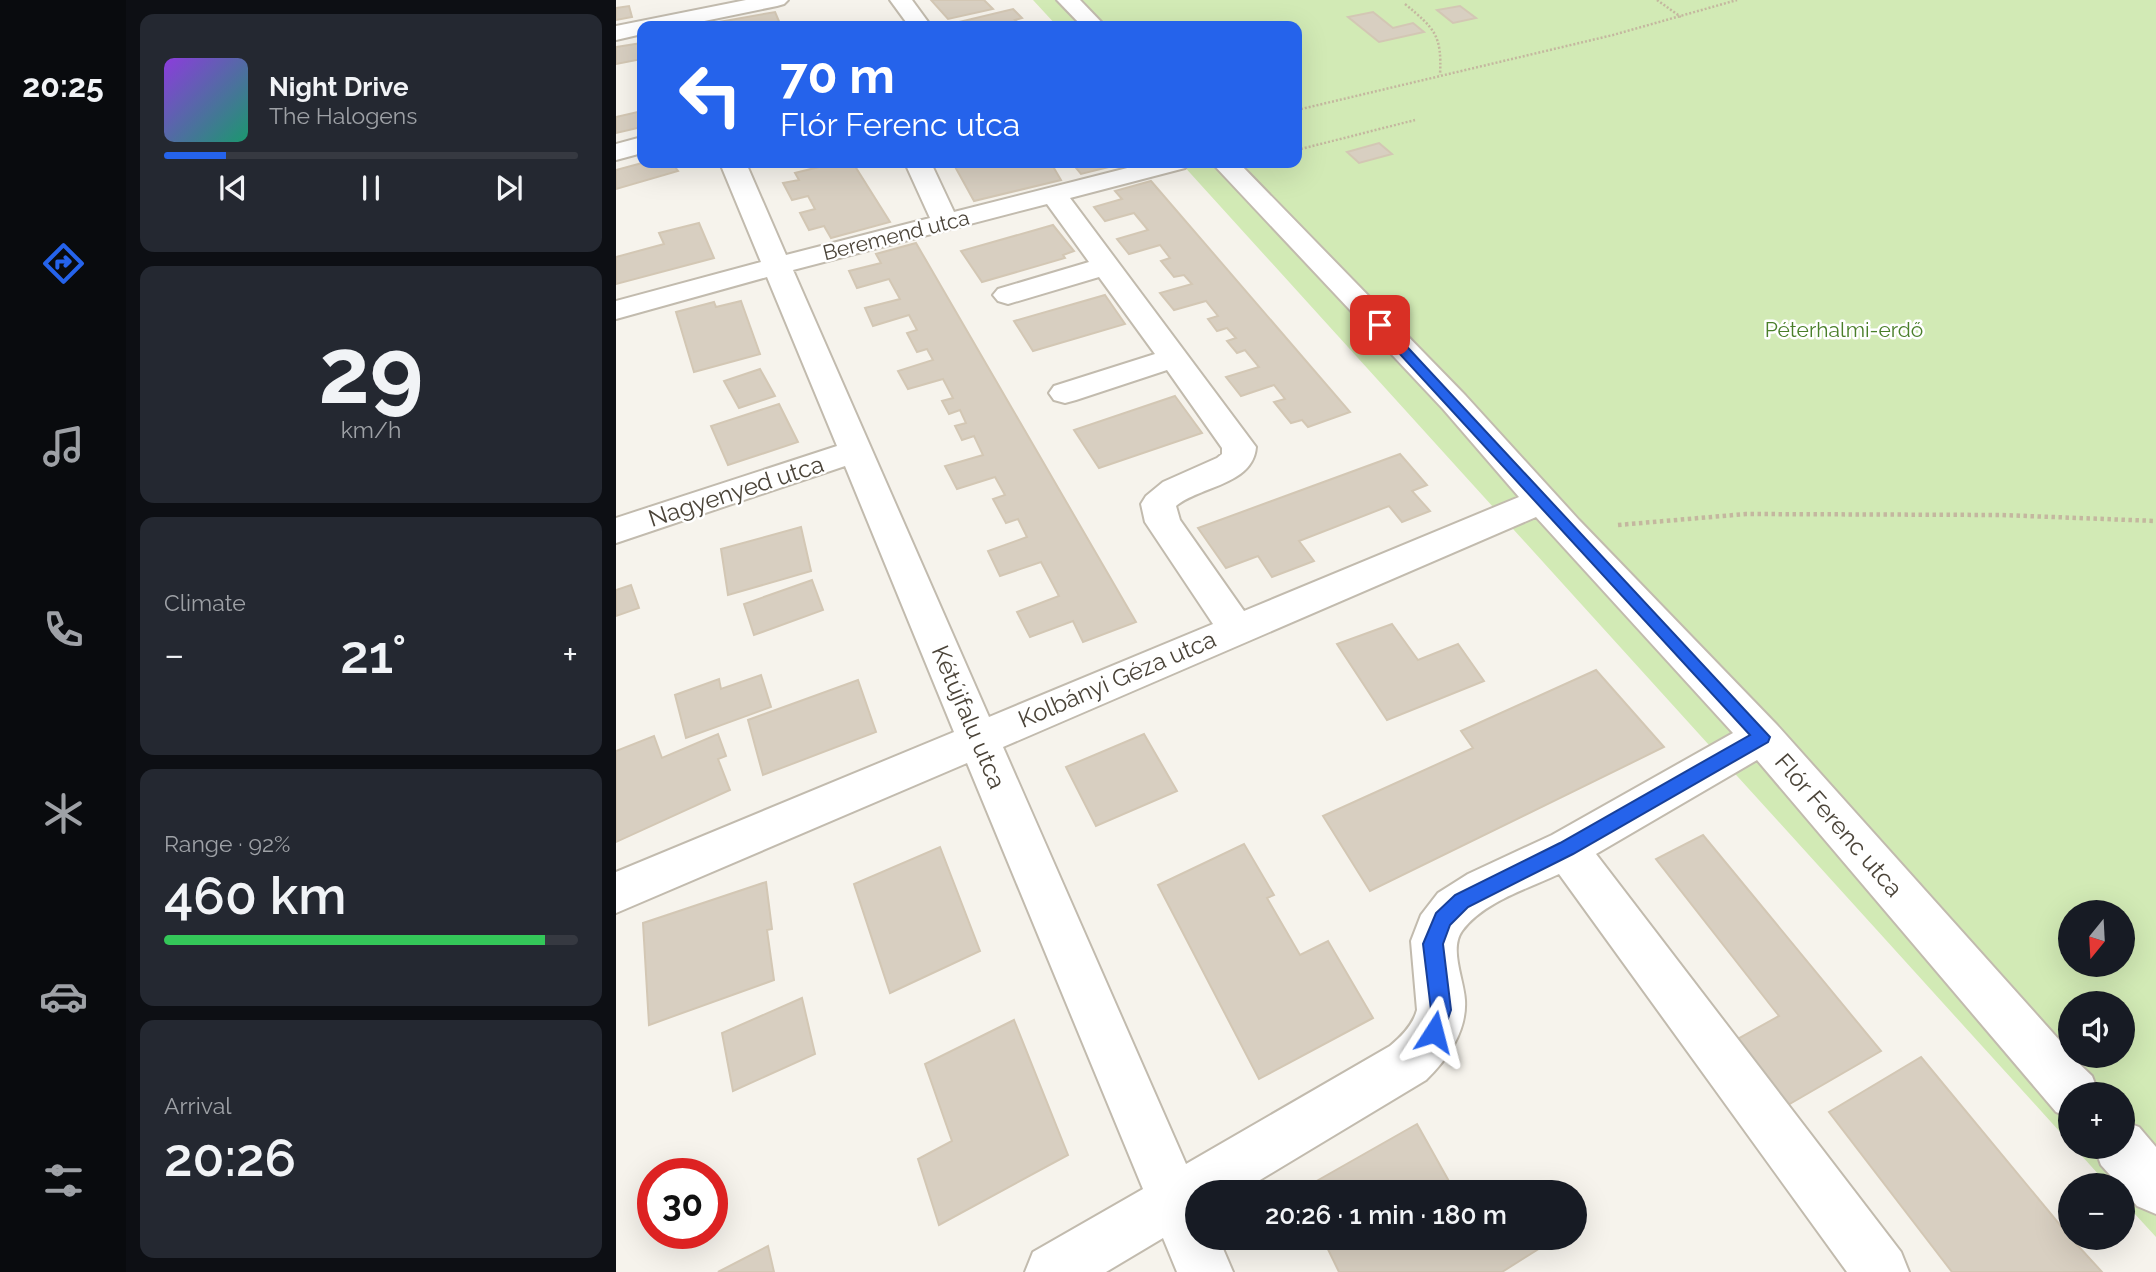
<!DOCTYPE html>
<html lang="en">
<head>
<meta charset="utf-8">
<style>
	body { margin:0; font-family:Raleway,sans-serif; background:#242831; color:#f1f3f6; height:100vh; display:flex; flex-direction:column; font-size:26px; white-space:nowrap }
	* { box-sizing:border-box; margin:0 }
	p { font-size:23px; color:#9ea1a6 }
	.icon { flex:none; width:38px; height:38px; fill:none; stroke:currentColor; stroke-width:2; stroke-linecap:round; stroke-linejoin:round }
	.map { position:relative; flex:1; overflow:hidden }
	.drawer { display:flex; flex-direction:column; gap:14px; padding:14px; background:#0d0f14; width:490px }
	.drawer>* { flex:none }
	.hud { position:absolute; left:21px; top:21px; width:665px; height:147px; border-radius:14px; box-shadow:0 7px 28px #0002; background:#2563eb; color:#fff; overflow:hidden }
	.needle { width:46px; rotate:198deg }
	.controls { position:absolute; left:1442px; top:900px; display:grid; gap:14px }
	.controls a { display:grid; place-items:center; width:77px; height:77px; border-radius:50%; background:#171b24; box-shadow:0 7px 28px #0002; font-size:35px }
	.speed { position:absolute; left:21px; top:1158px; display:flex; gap:14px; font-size:35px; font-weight:700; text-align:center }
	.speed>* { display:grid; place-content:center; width:91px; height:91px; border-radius:50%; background:#171b24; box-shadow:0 7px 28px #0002; line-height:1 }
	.speed .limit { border:10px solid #d22; background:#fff; color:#111 }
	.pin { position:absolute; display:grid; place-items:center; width:60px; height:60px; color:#fff; margin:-30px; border-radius:14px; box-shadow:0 4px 10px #0006 }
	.me { position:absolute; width:77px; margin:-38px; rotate:9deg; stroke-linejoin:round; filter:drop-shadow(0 0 5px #0008) }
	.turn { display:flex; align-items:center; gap:24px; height:147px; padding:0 28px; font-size:32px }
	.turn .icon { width:91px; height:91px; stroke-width:2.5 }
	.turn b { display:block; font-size:49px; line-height:60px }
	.big { font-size:52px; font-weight:600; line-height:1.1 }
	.drawer .tile { flex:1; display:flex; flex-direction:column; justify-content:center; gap:10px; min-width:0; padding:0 24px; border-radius:14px; background:#242831 }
	.drawer .dial { align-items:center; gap:0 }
	.dial b { font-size:91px; line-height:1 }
	.song { display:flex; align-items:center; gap:21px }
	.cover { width:84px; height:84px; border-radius:10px; background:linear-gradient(135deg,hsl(270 70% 55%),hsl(160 70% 35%)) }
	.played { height:7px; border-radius:4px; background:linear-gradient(90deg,#2563eb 15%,#363941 15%) }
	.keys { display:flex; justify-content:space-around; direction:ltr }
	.heat { display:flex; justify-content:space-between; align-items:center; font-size:38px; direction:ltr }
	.charge { height:10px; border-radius:5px; background:linear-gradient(90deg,#34c759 92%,#363941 0) }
	.trip { position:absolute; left:569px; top:1180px; width:402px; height:70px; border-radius:35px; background:#171b24; box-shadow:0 7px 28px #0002; font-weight:600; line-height:70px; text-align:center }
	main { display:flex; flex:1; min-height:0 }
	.tab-bar { display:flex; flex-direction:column; width:126px; justify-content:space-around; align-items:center; background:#090b0e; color:#9ea1a6 }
	.tab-bar .icon { width:49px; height:49px }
	.tab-bar .selected { color:#2563eb }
	.tab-bar b { font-size:32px; color:#f1f3f6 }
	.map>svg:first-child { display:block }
</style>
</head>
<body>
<main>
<nav class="tab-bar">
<b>20:25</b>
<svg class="icon selected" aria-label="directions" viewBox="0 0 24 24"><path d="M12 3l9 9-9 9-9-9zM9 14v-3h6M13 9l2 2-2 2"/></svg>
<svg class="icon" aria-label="music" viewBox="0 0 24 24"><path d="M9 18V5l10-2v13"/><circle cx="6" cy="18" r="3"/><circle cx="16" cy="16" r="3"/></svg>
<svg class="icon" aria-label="phone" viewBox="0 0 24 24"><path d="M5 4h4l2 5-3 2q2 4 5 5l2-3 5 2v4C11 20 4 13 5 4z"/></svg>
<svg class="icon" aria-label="climate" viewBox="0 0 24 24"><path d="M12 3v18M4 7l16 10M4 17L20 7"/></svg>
<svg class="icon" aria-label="car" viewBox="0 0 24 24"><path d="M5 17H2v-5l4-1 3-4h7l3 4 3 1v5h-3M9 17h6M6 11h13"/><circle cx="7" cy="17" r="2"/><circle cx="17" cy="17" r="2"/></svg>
<svg class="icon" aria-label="filters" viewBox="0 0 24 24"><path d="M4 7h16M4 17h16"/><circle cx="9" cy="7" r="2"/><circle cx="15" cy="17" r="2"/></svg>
</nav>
<section class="drawer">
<div class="tile">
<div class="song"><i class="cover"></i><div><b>Night Drive</b><p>The Halogens</p></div></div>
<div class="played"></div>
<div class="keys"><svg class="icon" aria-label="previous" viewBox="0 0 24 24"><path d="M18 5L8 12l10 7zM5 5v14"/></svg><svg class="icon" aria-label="pause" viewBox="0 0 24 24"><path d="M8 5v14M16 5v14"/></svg><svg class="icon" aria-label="next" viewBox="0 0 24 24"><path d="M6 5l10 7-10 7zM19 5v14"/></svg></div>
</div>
<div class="tile dial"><b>29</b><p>km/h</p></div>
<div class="tile"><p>Climate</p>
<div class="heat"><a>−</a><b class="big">21°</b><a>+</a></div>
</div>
<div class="tile"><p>Range · 92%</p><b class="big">460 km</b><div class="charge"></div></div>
<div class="tile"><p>Arrival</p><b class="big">20:26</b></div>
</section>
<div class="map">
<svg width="1540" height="1272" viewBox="0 0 1540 1272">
	<rect width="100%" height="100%" fill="#f6f3ec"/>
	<path fill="#d2eab5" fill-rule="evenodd" d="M417,0H1540V1237L1507,1201V1185H1492L1457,1146H1507V1094H1454V1143L565,163H681V26H441ZM1454,912H1507V964H1454ZM1454,1003H1507V1055H1454Z"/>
	<g fill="#d8cfc1" stroke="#d3c7b4" stroke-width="2">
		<polygon points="315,0 368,0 377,9 332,19"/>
		<polygon points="13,6 16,17 0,20 0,8"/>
		<polygon points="844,6 860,18 837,23 821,10"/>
		<polygon points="397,9 406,18 399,20 404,25 338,26 335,24"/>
		<polygon points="159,12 165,26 98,26 97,23"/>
		<polygon points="757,12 777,28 797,23 808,32 763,42 732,17"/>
		<polygon points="26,43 26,59 0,64 0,47"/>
		<polygon points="26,111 26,127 0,133 0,117"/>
		<polygon points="763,143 776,154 743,163 731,152"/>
		<polygon points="26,163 56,163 62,171 0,189 0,170"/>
		<polygon points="219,163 237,163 274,222 215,238 208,226 193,230 184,213 199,209 192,196 176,200 167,183 183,180 179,173"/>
		<polygon points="337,163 435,163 445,180 358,201"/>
		<polygon points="456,163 509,163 465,174"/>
		<polygon points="535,181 734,412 692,427 686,420 675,423 658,402 669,399 658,385 625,396 610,377 643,367 629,350 621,353 611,341 620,338 611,328 601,331 592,319 602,316 590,301 558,310 544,293 576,284 568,275 558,277 545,261 554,258 544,245 513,254 501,239 532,230 518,213 489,221 478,207 506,199 499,191"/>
		<polygon points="83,223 98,258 0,284 0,257 48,244 43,233"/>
		<polygon points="437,225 458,251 447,255 449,258 366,282 345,251"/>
		<polygon points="300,243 520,622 467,642 457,621 414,637 401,612 443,596 425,562 384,576 372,551 411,537 402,519 390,523 377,499 389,495 379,477 341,489 329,466 367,455 358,436 346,440 339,426 350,423 344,410 333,414 326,401 337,398 327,379 292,389 282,371 317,360 311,349 301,352 291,333 301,330 293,315 257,326 249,308 284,299 273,279 241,288 233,271 265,263 260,254"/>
		<polygon points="489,295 509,324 417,351 398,321"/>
		<polygon points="125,301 144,354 78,372 60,312 98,302 100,307"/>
		<polygon points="144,369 159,396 123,408 108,381"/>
		<polygon points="559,396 586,433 483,468 458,430"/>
		<polygon points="163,404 182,442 112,465 95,426"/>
		<polygon points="784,454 811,485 796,491 814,511 786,522 773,506 683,541 698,561 656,577 642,556 610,568 582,528"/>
		<polygon points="185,527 195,571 112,595 105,549"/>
		<polygon points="196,580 207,610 138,635 128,604"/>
		<polygon points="15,585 23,608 0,616 0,590"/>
		<polygon points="776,624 802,660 842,644 868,681 771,720 721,644"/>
		<polygon points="980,670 1048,747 754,891 707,816 857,748 845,731"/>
		<polygon points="145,675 155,707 70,738 59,695 103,679 105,689"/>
		<polygon points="242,680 260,732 147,775 132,720"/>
		<polygon points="102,734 110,756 102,759 114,790 0,842 0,751 38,736 46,758"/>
		<polygon points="528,734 561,791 480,826 450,767"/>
		<polygon points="1087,835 1265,1051 1165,1109 1116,1042 1163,1016 1040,859"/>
		<polygon points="628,844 658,895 651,898 684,955 712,941 757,1018 643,1079 542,885"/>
		<polygon points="324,847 364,951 274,993 238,884"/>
		<polygon points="150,882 156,929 151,930 158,980 33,1025 27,923"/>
		<polygon points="186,998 199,1054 117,1091 106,1033"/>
		<polygon points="398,1020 452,1155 323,1225 302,1159 336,1141 309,1064"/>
		<polygon points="1305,1057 1454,1237 1486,1272 1336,1272 1213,1112"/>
		<polygon points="801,1124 839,1192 683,1192 683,1191"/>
		<polygon points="706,1237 924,1237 929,1245 886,1272 723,1272"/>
		<polygon points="152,1246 158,1272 102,1272"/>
	</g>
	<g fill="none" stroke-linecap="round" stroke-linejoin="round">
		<g stroke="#c2bbae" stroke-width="4">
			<g id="minor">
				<polygon points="130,0 172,0 168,4 161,6 64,26 26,26 26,34 0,40 0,26"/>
				<polygon points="274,0 296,0 315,26 293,26"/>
				<polygon points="441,0 464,0 489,26 466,26"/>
				<polygon points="26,137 26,153 0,160 0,144"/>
				<path d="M104,163H130L170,255L314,218L289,163H315L338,212L531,163H573L569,168L454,198L640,447C637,485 584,486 560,506L564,520L628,611L903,497L827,409L596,163H623L849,395L963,520L1161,725L1454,1052V1055L1476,1076L1483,1094H1454V1118L1440,1112L1141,760L980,854L1285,1252L1293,1272H1231L943,874C911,889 867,902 846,931C833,949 848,980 849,1000C851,1031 831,1060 810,1080L624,1192H581V1237H602L617,1272H561L547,1238L490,1272H409L417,1252L527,1189L351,763L0,913V872L338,732L229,466L0,543V518L221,446L151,277L0,319V301L145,262ZM431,204L473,262L382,289L377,295L382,301L392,304L483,277L539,354L438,386L433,393L438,400L449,403L460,400L551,370L606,448V454L601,458L547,482L530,496L525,504L529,522L597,624L373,717L177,270ZM920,517L1117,733L936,835L852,874L822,893L805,915L795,941L801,1010C797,1025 786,1036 774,1046L570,1164L387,747Z"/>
				<polygon points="1507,1121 1523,1127 1540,1147 1540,1214 1521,1206 1507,1189 1507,1185 1503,1185 1485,1165 1478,1146 1507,1146"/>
			</g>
		</g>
		<g stroke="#c4b79f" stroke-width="2.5" stroke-dasharray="2 2" stroke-linecap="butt">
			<polyline points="1041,0 1065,17"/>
			<path d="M789,4C819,29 826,35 824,75"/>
			<polyline points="681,110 997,35 1121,0"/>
			<polyline points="681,150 799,120"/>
		</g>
		<polyline stroke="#c4b79f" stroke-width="4.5" stroke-dasharray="3.5 3.5" stroke-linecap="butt" points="1002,525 1130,514 1385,515 1540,521"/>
		<use href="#minor" fill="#fff" fill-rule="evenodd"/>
	</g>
	<polygon fill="#2563eb" stroke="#184099" stroke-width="2" points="764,321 768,322 1154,737 1152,742 957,854 852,907 834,925 827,944 835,1010 825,1039 818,1042 810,1039 807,1032 815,1010 807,944 820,913 839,895 944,843 1134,735 759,327 758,325"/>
	<g text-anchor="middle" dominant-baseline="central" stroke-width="5" stroke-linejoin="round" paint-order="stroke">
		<g font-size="21" fill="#4b4439" stroke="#fff">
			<text transform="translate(280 235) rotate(-14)">Beremend utca</text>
		</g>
		<g font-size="21" fill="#4a7f2a" stroke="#fff">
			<text x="1228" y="329">Péterhalmi-erdő</text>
		</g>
		<g font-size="24" fill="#4b4439" stroke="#fff">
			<text transform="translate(120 491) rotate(-18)">Nagyenyed utca</text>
			<text transform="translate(501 679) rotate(-23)">Kolbányi Géza utca</text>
			<text transform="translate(353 717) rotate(67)">Kétújfalu utca</text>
			<text transform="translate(1223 825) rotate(49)">Flór Ferenc utca</text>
		</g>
	</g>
</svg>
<div class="controls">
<a><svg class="needle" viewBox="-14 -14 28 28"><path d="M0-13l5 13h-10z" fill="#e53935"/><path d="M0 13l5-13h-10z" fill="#9ea1a6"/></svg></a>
<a><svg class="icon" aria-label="sound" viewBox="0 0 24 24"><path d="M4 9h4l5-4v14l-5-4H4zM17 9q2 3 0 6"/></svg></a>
<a>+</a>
<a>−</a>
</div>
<div class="speed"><div class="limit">30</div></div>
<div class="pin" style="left:764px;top:325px;background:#d93025"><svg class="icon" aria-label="arrive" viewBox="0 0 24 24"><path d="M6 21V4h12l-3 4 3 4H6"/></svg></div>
<svg class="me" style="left:818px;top:1032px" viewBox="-20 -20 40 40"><path d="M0-17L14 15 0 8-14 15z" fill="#2563eb" stroke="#fff" stroke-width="4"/></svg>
<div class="trip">20:26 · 1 min · 180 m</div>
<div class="hud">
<div class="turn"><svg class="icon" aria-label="left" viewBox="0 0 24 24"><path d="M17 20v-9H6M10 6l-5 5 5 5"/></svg><div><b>70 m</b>Flór Ferenc utca</div></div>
</div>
</div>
</main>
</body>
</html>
